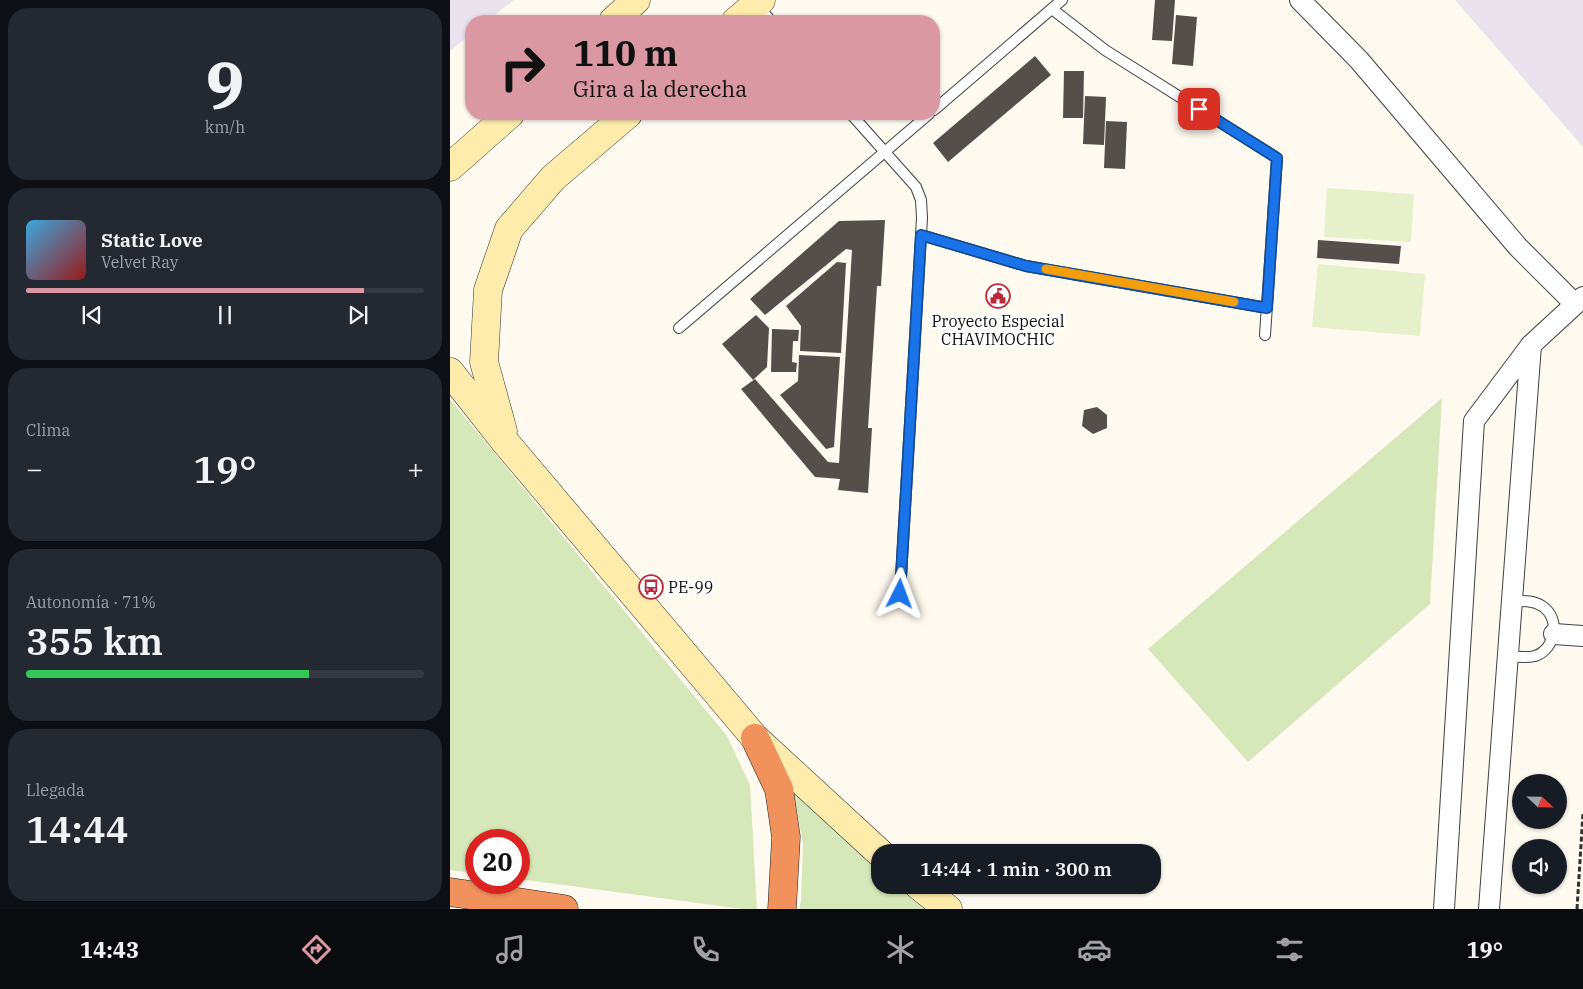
<!DOCTYPE html>
<html lang="es">
<head>
<meta charset="utf-8">
<style>
	body { margin:0; font-family:"IBM Plex Serif",serif; background:#242831; color:#f1f3f6; height:100vh; display:flex; flex-direction:column; font-size:19px; white-space:nowrap }
	* { box-sizing:border-box; margin:0 }
	p { font-size:16px; color:#9ea1a6 }
	.icon { flex:none; width:28px; height:28px; fill:none; stroke:currentColor; stroke-width:2; stroke-linecap:round; stroke-linejoin:round }
	.map { position:relative; flex:1; overflow:hidden }
	.drawer { display:flex; flex-direction:column; gap:8px; padding:8px; background:#0d0f14; width:450px }
	.drawer>* { flex:none }
	.top-card { position:absolute; left:15px; top:15px; width:475px; height:105px; border-radius:20px; box-shadow:0 1px 4px #0004; background:#d998a3; color:#111; overflow:hidden }
	.needle { width:32px; rotate:112deg }
	.buttons { position:absolute; left:1062px; top:774px; display:grid; gap:10px }
	.buttons a { display:grid; place-items:center; width:55px; height:55px; border-radius:50%; background:#171b24; box-shadow:0 1px 4px #0004; font-size:25px }
	.speed { position:absolute; left:15px; top:829px; display:flex; gap:10px; font-size:25px; font-weight:700; text-align:center }
	.speed>* { display:grid; place-content:center; width:65px; height:65px; border-radius:50%; background:#171b24; box-shadow:0 1px 4px #0004; line-height:1 }
	.speed .limit { border:8px solid #d22; background:#fff; color:#111 }
	.pin { position:absolute; display:grid; place-items:center; width:42px; height:42px; color:#fff; margin:-21px; border-radius:10px; box-shadow:0 2px 8px #0006 }
	.me { position:absolute; width:55px; margin:-28px; rotate:3deg; stroke-linejoin:round; filter:drop-shadow(0 0 4px #0008) }
	.turn { display:flex; align-items:center; gap:18px; height:105px; padding:0 25px; font-size:22px }
	.turn .icon { width:65px; height:65px; stroke-width:2.5 }
	.turn b { display:block; font-size:35px; line-height:42px }
	.big { font-size:38px; font-weight:600; line-height:1.1 }
	.drawer .card { flex:1; display:flex; flex-direction:column; justify-content:center; gap:8px; min-width:0; padding:0 18px; border-radius:20px; background:#242831 }
	.drawer .dial { align-items:center; gap:0 }
	.dial b { font-size:65px; line-height:1 }
	.song { display:flex; align-items:center; gap:15px }
	.cover { width:60px; height:60px; border-radius:8px; background:linear-gradient(135deg,hsl(200 70% 55%),hsl(0 70% 35%)) }
	.played { height:5px; border-radius:2px; background:linear-gradient(90deg,#d998a3 85%,#363941 85%) }
	.keys { display:flex; justify-content:space-around; direction:ltr }
	.heat { display:flex; justify-content:space-between; align-items:center; font-size:28px; direction:ltr }
	.charge { height:8px; border-radius:4px; background:linear-gradient(90deg,#34c759 71%,#363941 0) }
	.trip { position:absolute; left:421px; top:844px; width:290px; height:50px; border-radius:20px; background:#171b24; box-shadow:0 1px 4px #0004; font-weight:600; line-height:50px; text-align:center }
	.tab-bar { display:flex; height:80px; justify-content:space-around; align-items:center; background:#090b0e; color:#9ea1a6 }
	.tab-bar .icon { width:35px; height:35px }
	.tab-bar .current { color:#d998a3 }
	.tab-bar b { font-size:22px; color:#f1f3f6 }
	main { display:flex; flex:1; min-height:0 }
	.map>svg:first-child { display:block }
</style>
</head>
<body>
<main>
<section class="drawer">
<div class="card dial"><b>9</b><p>km/h</p></div>
<div class="card">
<div class="song"><i class="cover"></i><div><b>Static Love</b><p>Velvet Ray</p></div></div>
<div class="played"></div>
<div class="keys"><svg class="icon" aria-label="previous" viewBox="0 0 24 24"><path d="M18 5L8 12l10 7zM5 5v14"/></svg><svg class="icon" aria-label="pause" viewBox="0 0 24 24"><path d="M8 5v14M16 5v14"/></svg><svg class="icon" aria-label="next" viewBox="0 0 24 24"><path d="M6 5l10 7-10 7zM19 5v14"/></svg></div>
</div>
<div class="card"><p>Clima</p>
<div class="heat"><a>−</a><b class="big">19°</b><a>+</a></div>
</div>
<div class="card"><p>Autonomía · 71%</p><b class="big">355 km</b><div class="charge"></div></div>
<div class="card"><p>Llegada</p><b class="big">14:44</b></div>
</section>
<div class="map">
<svg width="1133" height="909" viewBox="0 0 1133 909">
	<rect width="100%" height="100%" fill="#fffaef"/>
	<g fill="#eae2ec">
		<polygon points="0,0 64,0 37,21 21,21 21,34 0,51"/>
		<polygon points="1005,0 1133,0 1133,147"/>
	</g>
	<g fill="#d6e8b9">
		<polygon points="992,398 980,604 798,762 698,649"/>
		<polygon points="0,399 277,736 300,785 307,909 292,909 69,879 69,840 26,840 26,874 0,870"/>
		<polygon points="342,784 430,860 430,885 459,885 487,909 349,909 351,901 353,844"/>
	</g>
	<g fill="#e6f0cb">
		<polygon points="877,188 964,194 961,242 874,237"/>
		<polygon points="868,264 975,274 970,336 862,327"/>
	</g>
	<g fill="#564e4a">
		<polygon points="705,0 725,0 722,41 702,40"/>
		<polygon points="726,15 747,17 743,66 722,64"/>
		<polygon points="585,56 601,75 498,162 483,143"/>
		<polygon points="614,71 634,71 633,118 613,118"/>
		<polygon points="635,96 656,97 654,145 633,144"/>
		<polygon points="656,121 677,122 675,169 654,168"/>
		<polygon points="435,220 431,286 427,286 418,428 422,428 418,493 388,490 390,479 365,477 291,389 305,379 378,462 389,463 402,250 396,249 315,315 300,299 389,221"/>
		<polygon points="868,240 951,246 949,264 867,258"/>
		<polygon points="387,262 396,263 391,353 350,351 351,326 336,306"/>
		<polygon points="306,315 319,328 317,367 303,380 272,344"/>
		<polygon points="322,329 349,330 348,341 343,341 342,362 347,363 346,372 321,372"/>
		<polygon points="349,355 390,357 384,447 376,449 330,395 348,381"/>
		<polygon points="647,407 657,415 657,428 643,434 632,426 634,410"/>
	</g>
	<g fill="none" stroke-linecap="round" stroke-linejoin="round">
		<g stroke="#414141" stroke-width="12">
			<g id="lane">
				<polyline points="307,5 321,21"/>
				<polyline points="602,9 655,50 827,158 815,335"/>
				<polyline points="484,110 612,0"/>
				<polyline points="401,114 466,187 471,200 472,218 450,594"/>
				<polyline points="471,235 576,266 817,308"/>
				<polyline points="229,328 479,114"/>
				<path d="M1058,656C1067,657 1077,658 1085,656C1106,649 1111,618 1092,606C1083,600 1072,601 1062,601"/>
			</g>
		</g>
		<g stroke="#414141" stroke-width="22">
			<g id="street">
				<polyline points="850,0 909,60 1068,247 1125,304"/>
				<polyline points="1104,634 1133,636"/>
				<polyline points="994,909 1024,421 1081,345 1133,297"/>
				<polyline points="1039,909 1081,345"/>
			</g>
		</g>
		<g stroke="#303030" stroke-width="29">
			<g id="secondary">
				<polyline points="163,21 186,0"/>
				<polyline points="286,21 311,0"/>
				<polyline points="0,167 60,114"/>
				<polyline points="0,372 56,443 305,738 430,853"/>
				<polyline points="53,431 34,362 38,290 59,229 103,178 178,114"/>
				<polyline points="468,885 498,909"/>
			</g>
		</g>
		<g stroke="#1f1f1f" stroke-width="29">
			<g id="highway">
				<polyline points="305,738 329,789 336,837 332,909"/>
				<polyline points="0,892 114,909"/>
			</g>
		</g>
		<polyline stroke="#303030" stroke-width="3" stroke-dasharray="5 2.5" stroke-linecap="butt" points="1127,909 1133,813"/>
		<use href="#lane" stroke="#fff" stroke-width="10"/>
		<use href="#street" stroke="#fff" stroke-width="20"/>
		<use href="#secondary" stroke="#fdecac" stroke-width="28"/>
		<use href="#highway" stroke="#f1915b" stroke-width="28"/>
	</g>
	<g fill="none" stroke-linecap="round" stroke-linejoin="round">
		<g stroke="#114b97" stroke-width="12">
			<polyline id="route" points="450,594 471,235 576,266 817,308 827,158 749,109"/>
		</g>
		<use href="#route" stroke="#1a73e8" stroke-width="9"/>
		<polyline stroke="#f59e0b" stroke-width="9" points="596,269 784,302"/>
	</g>
	<defs>
		<g id="civic-ring" transform="scale(1.25)"><circle r="9.5" fill="#fff" stroke="#bb293d" stroke-width="1.5"/><path d="M-.6-6.5H3V-4.5H.6V-3L4-1V1h2V6H-6V1h2V-1L-.6-3ZM-1.2 2.5V6h2.4V2.5Z" fill="#bb293d"/></g>
		<g id="bus-ring" transform="scale(1.25)"><circle r="9.5" fill="#fff" stroke="#bb293d" stroke-width="1.5"/><path d="M-5-6H5V4H4V6H2V4H-2V6H-4V4H-5ZM-3.5-4V0h7V-4ZM-3.5 1.2v1.5H-2V1.2ZM2 1.2v1.5H3.5V1.2Z" fill="#bb293d"/></g>
	</defs>
	<g fill-rule="evenodd">
		<use href="#civic-ring" x="548" y="296"/>
		<use href="#bus-ring" x="201" y="587"/>
	</g>
	<g text-anchor="middle" dominant-baseline="central" stroke-width="5" stroke-linejoin="round" paint-order="stroke">
		<g font-size="16" fill="#0e0e0e" stroke="#fff">
			<text x="548" y="321">Proyecto Especial<tspan x="548" dy="18">CHAVIMOCHIC</tspan></text>
			<text x="218" y="587" text-anchor="start">PE-99</text>
		</g>
	</g>
</svg>
<div class="buttons">
<a><svg class="needle" viewBox="-14 -14 28 28"><path d="M0-13l5 13h-10z" fill="#e53935"/><path d="M0 13l5-13h-10z" fill="#9ea1a6"/></svg></a>
<a><svg class="icon" aria-label="sound" viewBox="0 0 24 24"><path d="M4 9h4l5-4v14l-5-4H4zM17 9q2 3 0 6"/></svg></a>
</div>
<div class="speed"><div class="limit">20</div></div>
<div class="pin" style="left:749px;top:109px;background:#d93025"><svg class="icon" aria-label="arrive" viewBox="0 0 24 24"><path d="M6 21V4h12l-3 4 3 4H6"/></svg></div>
<svg class="me" style="left:450px;top:594px" viewBox="-20 -20 40 40"><path d="M0-17L14 15 0 8-14 15z" fill="#1a73e8" stroke="#fff" stroke-width="4"/></svg>
<div class="trip">14:44 · 1 min · 300 m</div>
<div class="top-card">
<div class="turn"><svg class="icon" aria-label="right" viewBox="0 0 24 24"><path d="M7 20v-9h11M14 6l5 5-5 5"/></svg><div><b>110 m</b>Gira a la derecha</div></div>
</div>
</div>
</main>
<nav class="tab-bar">
<b>14:43</b>
<svg class="icon current" aria-label="directions" viewBox="0 0 24 24"><path d="M12 3l9 9-9 9-9-9zM9 14v-3h6M13 9l2 2-2 2"/></svg>
<svg class="icon" aria-label="music" viewBox="0 0 24 24"><path d="M9 18V5l10-2v13"/><circle cx="6" cy="18" r="3"/><circle cx="16" cy="16" r="3"/></svg>
<svg class="icon" aria-label="phone" viewBox="0 0 24 24"><path d="M5 4h4l2 5-3 2q2 4 5 5l2-3 5 2v4C11 20 4 13 5 4z"/></svg>
<svg class="icon" aria-label="climate" viewBox="0 0 24 24"><path d="M12 3v18M4 7l16 10M4 17L20 7"/></svg>
<svg class="icon" aria-label="car" viewBox="0 0 24 24"><path d="M5 17H2v-5l4-1 3-4h7l3 4 3 1v5h-3M9 17h6M6 11h13"/><circle cx="7" cy="17" r="2"/><circle cx="17" cy="17" r="2"/></svg>
<svg class="icon" aria-label="filters" viewBox="0 0 24 24"><path d="M4 7h16M4 17h16"/><circle cx="9" cy="7" r="2"/><circle cx="15" cy="17" r="2"/></svg>
<b>19°</b>
</nav>
</body>
</html>
